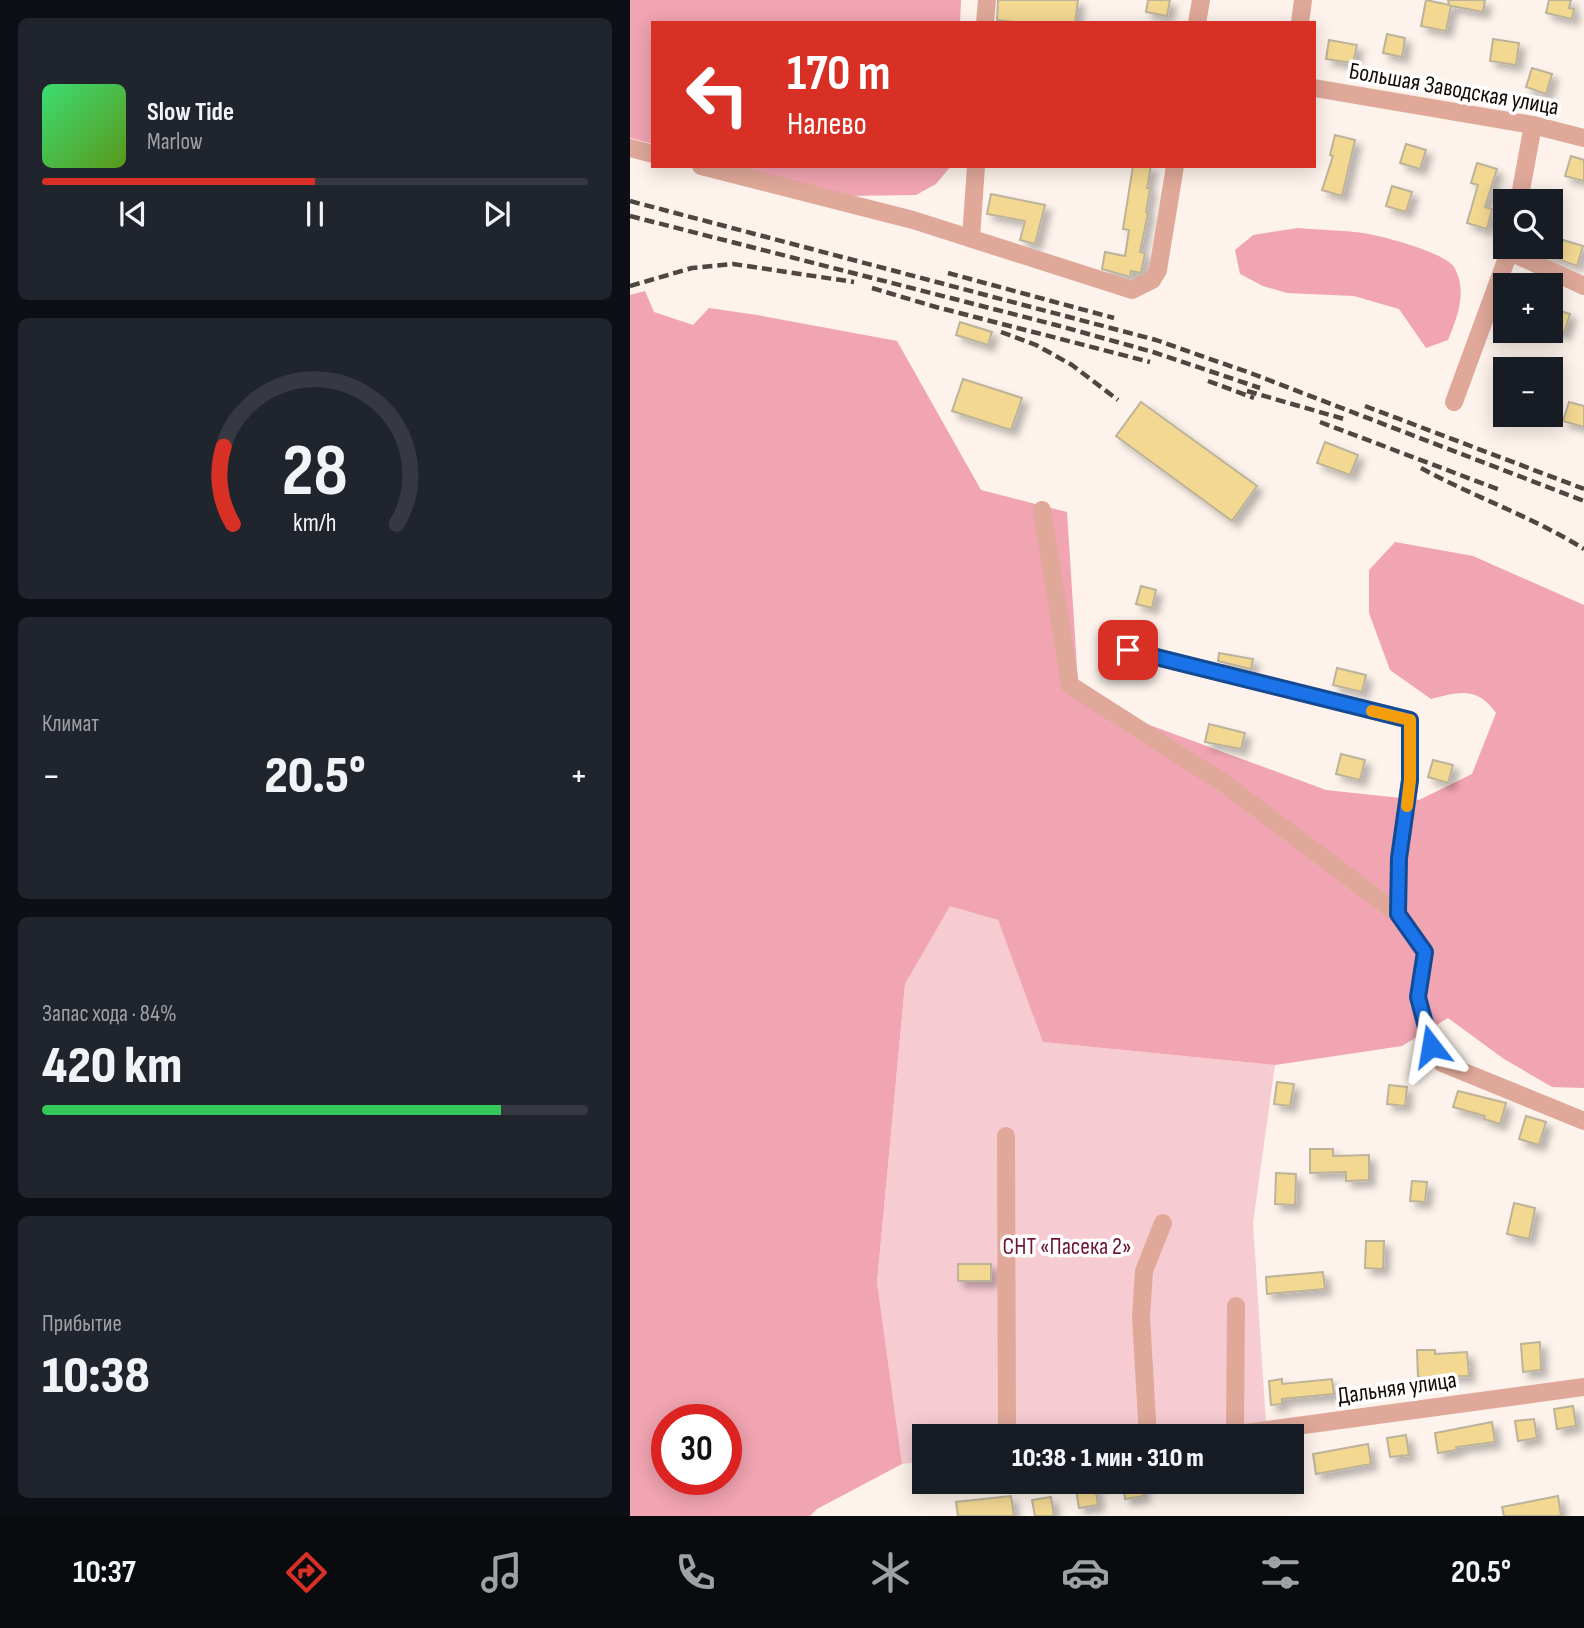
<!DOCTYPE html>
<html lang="ru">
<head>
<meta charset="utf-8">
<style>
	body { margin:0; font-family:"Sofia Sans Condensed",sans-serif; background:#20242c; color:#f1f3f6; height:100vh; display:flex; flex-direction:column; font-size:26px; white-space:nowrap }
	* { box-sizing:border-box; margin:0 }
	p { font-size:23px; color:#9ea1a6 }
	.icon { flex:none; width:38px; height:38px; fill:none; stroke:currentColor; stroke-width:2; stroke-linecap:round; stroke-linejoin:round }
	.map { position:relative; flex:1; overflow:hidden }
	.sheet { display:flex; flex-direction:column; gap:18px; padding:18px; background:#0d0f14; width:630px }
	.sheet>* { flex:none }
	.guide { position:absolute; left:21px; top:21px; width:665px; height:147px; border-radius:0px; box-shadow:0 4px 18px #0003; background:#d93025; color:#fff; overflow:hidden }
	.buttons { position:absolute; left:863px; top:189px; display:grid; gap:14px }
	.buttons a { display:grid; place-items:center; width:70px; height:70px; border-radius:0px; background:#171b24; box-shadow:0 4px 18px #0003; font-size:35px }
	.speed { position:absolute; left:21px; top:1404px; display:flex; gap:14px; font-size:35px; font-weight:700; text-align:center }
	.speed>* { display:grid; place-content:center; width:91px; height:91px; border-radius:50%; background:#171b24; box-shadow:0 4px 18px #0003; line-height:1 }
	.speed .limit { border:10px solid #d22; background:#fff; color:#111 }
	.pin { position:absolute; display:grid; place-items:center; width:60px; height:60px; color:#fff; margin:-30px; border-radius:14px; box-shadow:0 4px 10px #0006 }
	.me { position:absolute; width:77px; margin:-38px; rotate:346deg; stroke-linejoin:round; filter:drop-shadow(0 0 5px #0008) }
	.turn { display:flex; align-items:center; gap:24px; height:147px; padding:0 21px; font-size:32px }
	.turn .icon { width:91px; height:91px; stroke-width:2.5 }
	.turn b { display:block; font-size:49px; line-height:60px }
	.big { font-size:52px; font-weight:800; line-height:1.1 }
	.sheet .tile { flex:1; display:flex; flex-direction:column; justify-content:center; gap:10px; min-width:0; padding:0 24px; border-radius:10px; background:#20242c }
	.sheet .dial { align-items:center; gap:0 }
	.dial svg { height:182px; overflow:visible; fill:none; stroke:#363941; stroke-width:7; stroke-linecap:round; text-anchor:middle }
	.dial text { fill:#f1f3f6; stroke:none }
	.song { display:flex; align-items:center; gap:21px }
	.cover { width:84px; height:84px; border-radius:10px; background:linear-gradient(135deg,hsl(140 70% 55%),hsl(90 70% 35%)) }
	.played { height:7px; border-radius:4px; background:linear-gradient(90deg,#d93025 50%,#363941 50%) }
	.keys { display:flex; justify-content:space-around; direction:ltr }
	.heat { display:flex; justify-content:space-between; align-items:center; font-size:38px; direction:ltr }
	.charge { height:10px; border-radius:5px; background:linear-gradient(90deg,#34c759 84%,#363941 0) }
	.trip { position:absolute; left:282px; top:1424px; width:392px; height:70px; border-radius:0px; background:#171b24; box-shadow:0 4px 18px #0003; font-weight:800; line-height:70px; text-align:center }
	.tab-bar { display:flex; height:112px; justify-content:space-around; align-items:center; background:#090b0e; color:#9ea1a6 }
	.tab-bar .icon { width:49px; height:49px }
	.tab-bar .on { color:#d93025 }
	.tab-bar b { font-size:32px; color:#f1f3f6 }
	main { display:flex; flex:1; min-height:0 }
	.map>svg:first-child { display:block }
</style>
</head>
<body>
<main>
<section class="sheet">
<div class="tile">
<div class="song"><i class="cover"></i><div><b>Slow Tide</b><p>Marlow</p></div></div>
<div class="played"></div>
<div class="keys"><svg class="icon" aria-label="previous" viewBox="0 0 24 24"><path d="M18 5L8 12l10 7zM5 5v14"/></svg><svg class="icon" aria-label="pause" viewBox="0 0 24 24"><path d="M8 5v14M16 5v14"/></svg><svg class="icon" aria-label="next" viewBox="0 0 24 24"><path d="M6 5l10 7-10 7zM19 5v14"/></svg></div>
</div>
<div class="tile dial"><svg viewBox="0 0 100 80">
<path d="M14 69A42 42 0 1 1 86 69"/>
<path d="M14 69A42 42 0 0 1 10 35" stroke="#d93025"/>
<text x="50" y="56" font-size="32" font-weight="700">28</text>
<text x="50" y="72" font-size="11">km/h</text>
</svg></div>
<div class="tile"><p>Климат</p>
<div class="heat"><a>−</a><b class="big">20.5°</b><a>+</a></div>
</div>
<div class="tile"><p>Запас хода · 84%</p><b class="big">420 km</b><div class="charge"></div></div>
<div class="tile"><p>Прибытие</p><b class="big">10:38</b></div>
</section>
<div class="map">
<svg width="954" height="1516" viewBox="0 0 954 1516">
	<defs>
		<filter id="shadow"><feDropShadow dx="6" dy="6" stdDeviation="3.5" flood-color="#0004"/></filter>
	</defs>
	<rect width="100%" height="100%" fill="#fdf3ec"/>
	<polygon fill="#f6ccd2" points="320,905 368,920 414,1042 645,1065 623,1223 636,1423 513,1437 294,1437 294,1462 272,1464 247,1282 275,984"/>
	<g fill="#f1a4b1" fill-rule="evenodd">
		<polygon points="0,0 331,0 330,23 23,23 23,144 0,138"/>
		<polygon points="105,166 321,166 306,184 286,195 217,196"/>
		<path d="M668,228C690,230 712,230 733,233C752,236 814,252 824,267C838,291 827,318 818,340L796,348L769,309L724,296L657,293L633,286L610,274L605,250L623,235Z"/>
		<path d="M15,291L24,312L63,325L79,308L127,315L267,341L351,490L437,512L449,699L696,790L789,800L842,774L866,713C847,686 829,692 801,699L760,670L739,613V570L765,542L843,556L954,605V1088L922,1087L874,1059L818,1018L772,1046L645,1065L413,1042L368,920L320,906L275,984L247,1282L272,1464L187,1509L180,1516H0V295ZM37,1419H96V1479H37Z"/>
	</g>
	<g fill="#f3d892" stroke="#bcb39a" stroke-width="2" filter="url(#shadow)">
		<polygon points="368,0 448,0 445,23 392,23 367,20"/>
		<polygon points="518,0 540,0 537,16 516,12"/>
		<polygon points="796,0 819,5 818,0 855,0 853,12 821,6 816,31 791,26"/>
		<polygon points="919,0 941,0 939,8 944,9 942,19 916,13"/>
		<polygon points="757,34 775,38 772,57 753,53"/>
		<polygon points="863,39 889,43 886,65 860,61"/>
		<polygon points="699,40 727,45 723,63 696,59"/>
		<polygon points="902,68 922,74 916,94 896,87"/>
		<polygon points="705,135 725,140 712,196 692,190 703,156 700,155"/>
		<polygon points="776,144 796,150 790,169 770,163"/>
		<polygon points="941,156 954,160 954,181 935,176"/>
		<polygon points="847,163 867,169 855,207 862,209 857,229 837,223 848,185 841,183"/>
		<polygon points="503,166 521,166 517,188 520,188 516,212 518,213 510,252 515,253 511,273 501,271 500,277 472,269 475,252 495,256 499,230 493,229"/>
		<polygon points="762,186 782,192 776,212 756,206"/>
		<polygon points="361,194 415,205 405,244 390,240 395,221 357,214"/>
		<polygon points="933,240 953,246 947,266 903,250 904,247 931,247"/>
		<polygon points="920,308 940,314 934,333 920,329"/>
		<polygon points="330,322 362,332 358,345 326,335"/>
		<polygon points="333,379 392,398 381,430 322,411"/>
		<polygon points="511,402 627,486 602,521 486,436"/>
		<polygon points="939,402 954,406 954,427 933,421"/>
		<polygon points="695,442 728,455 720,475 687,463"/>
		<polygon points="511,586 526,590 522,608 506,604"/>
		<polygon points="589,653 623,659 621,669 588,661"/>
		<polygon points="707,668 736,675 732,692 703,685"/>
		<polygon points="579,724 615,733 611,749 575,742"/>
		<polygon points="711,754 735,760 730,780 706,774"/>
		<polygon points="803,760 823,765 818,783 798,777"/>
		<polygon points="647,1082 664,1084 660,1106 644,1104"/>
		<polygon points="759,1085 777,1087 775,1106 757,1104"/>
		<polygon points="828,1091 876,1103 870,1124 854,1119 855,1116 823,1107"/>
		<polygon points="896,1116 916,1122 909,1145 889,1139"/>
		<polygon points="680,1149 703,1149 703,1156 739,1155 739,1180 716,1181 716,1172 680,1173"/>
		<polygon points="646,1173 666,1174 665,1205 645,1204"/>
		<polygon points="782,1181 797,1182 795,1202 780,1201"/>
		<polygon points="884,1203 905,1208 899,1239 877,1234"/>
		<polygon points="736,1241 754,1241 753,1269 735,1268"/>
		<rect x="328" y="1264" width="33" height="17"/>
		<polygon points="693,1272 695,1289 637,1294 636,1277"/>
		<polygon points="910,1342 911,1370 893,1372 891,1344"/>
		<polygon points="787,1350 805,1350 805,1354 837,1352 839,1376 788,1377"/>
		<polygon points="652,1379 652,1384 702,1379 704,1394 652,1399 652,1404 641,1405 639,1381"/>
		<polygon points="943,1406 946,1426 927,1429 924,1409"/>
		<polygon points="904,1419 907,1438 888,1441 885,1421"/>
		<polygon points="862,1422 865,1442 826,1447 827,1450 808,1453 805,1433"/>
		<polygon points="776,1435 779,1455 760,1457 757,1438"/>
		<polygon points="738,1444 741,1464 686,1474 683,1454"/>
		<polygon points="493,1482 512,1482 514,1496 495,1499"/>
		<polygon points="465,1486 468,1505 449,1508 446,1489"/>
		<polygon points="381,1496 384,1516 328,1516 326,1502"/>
		<polygon points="928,1496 931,1516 874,1516 872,1507"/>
		<polygon points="421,1497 424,1516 405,1516 402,1500"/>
	</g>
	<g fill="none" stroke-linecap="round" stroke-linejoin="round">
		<g stroke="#dfa899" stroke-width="18">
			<polyline points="355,23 357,0"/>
			<polyline points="567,23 571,0"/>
			<polyline points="670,23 673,0"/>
			<polyline points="684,88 903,125 954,138"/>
			<polyline points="0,148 23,154"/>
			<polyline points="71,166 283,220 502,290 522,280 528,270 545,166"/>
			<polyline points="889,201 903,125"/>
			<polyline points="341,238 346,166"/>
			<polyline points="880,252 954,286"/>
			<polyline points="824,402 881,247"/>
			<polyline points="412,510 440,685 595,784 768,914"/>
			<polyline points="498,650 780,720 780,781 769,858 768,914 795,952 788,997 801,1047 812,1063 954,1121"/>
			<polyline points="376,1136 377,1437"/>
			<polyline points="605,1434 606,1306"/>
			<polyline points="518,1437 511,1317 514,1271 533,1223"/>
			<polyline points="586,1437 954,1387"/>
			<polyline points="291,1482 294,1482"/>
		</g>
		<g stroke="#4e4640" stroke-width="4.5" stroke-dasharray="10 5" stroke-linecap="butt">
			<polyline points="0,201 526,340 623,374 954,501"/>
			<polyline points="0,216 426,325 523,352 630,388"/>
			<polyline points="318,273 484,318"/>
			<polyline points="0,286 62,268 103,264 224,282"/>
			<polyline points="242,288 306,307 520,362"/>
			<polyline points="371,332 406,345 442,365 488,400"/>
			<polyline points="578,381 624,398"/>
			<polyline points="617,391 714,419"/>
			<polyline points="735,406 954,489"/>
			<polyline points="690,422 870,490"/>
			<path d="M791,468C844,497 903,517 954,549"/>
		</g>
	</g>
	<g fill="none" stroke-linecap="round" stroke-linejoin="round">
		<g stroke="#114b97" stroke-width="18">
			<polyline id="route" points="498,650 780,720 780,780 769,858 768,914 795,952 788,997 801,1046"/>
		</g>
		<use href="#route" stroke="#1a73e8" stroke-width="12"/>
		<polyline stroke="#f59e0b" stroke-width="12" points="742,711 780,720 780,780 777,806"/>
	</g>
	<g text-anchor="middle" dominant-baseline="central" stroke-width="7" stroke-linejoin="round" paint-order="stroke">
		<g font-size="24" fill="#140d07" stroke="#fff">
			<text transform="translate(824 89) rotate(10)">Большая Заводская улица</text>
			<text transform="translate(767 1388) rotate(-8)">Дальняя улица</text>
		</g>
		<g font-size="24" fill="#6f1632" stroke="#fff">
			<text x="437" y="1246">СНТ «Пасека 2»</text>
		</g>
	</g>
</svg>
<div class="buttons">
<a><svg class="icon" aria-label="search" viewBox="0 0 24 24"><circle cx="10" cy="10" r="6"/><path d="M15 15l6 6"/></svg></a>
<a>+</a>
<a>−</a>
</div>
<div class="speed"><div class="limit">30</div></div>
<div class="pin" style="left:498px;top:650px;background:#d93025"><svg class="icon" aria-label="arrive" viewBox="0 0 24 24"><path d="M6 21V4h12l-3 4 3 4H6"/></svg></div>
<svg class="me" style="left:801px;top:1046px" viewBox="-20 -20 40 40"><path d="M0-17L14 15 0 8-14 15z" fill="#1a73e8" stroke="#fff" stroke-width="4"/></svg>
<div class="trip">10:38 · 1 мин · 310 m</div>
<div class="guide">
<div class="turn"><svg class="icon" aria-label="left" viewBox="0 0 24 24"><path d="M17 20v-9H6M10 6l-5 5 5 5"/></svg><div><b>170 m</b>Налево</div></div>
</div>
</div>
</main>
<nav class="tab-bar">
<b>10:37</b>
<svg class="icon on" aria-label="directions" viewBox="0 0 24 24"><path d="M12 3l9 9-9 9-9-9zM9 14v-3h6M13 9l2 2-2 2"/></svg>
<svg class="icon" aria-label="music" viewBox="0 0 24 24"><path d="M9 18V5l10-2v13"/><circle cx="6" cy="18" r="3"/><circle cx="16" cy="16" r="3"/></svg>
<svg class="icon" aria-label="phone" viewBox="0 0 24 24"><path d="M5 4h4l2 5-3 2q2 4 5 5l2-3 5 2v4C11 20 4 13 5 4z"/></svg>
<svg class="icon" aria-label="climate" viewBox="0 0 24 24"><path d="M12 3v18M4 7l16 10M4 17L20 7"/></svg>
<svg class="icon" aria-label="car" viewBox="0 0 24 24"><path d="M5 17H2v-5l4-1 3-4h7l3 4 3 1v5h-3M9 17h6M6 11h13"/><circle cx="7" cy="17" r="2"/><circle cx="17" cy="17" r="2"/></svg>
<svg class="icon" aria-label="filters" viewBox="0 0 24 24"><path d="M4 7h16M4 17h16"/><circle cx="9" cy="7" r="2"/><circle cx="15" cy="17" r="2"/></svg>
<b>20.5°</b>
</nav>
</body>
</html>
